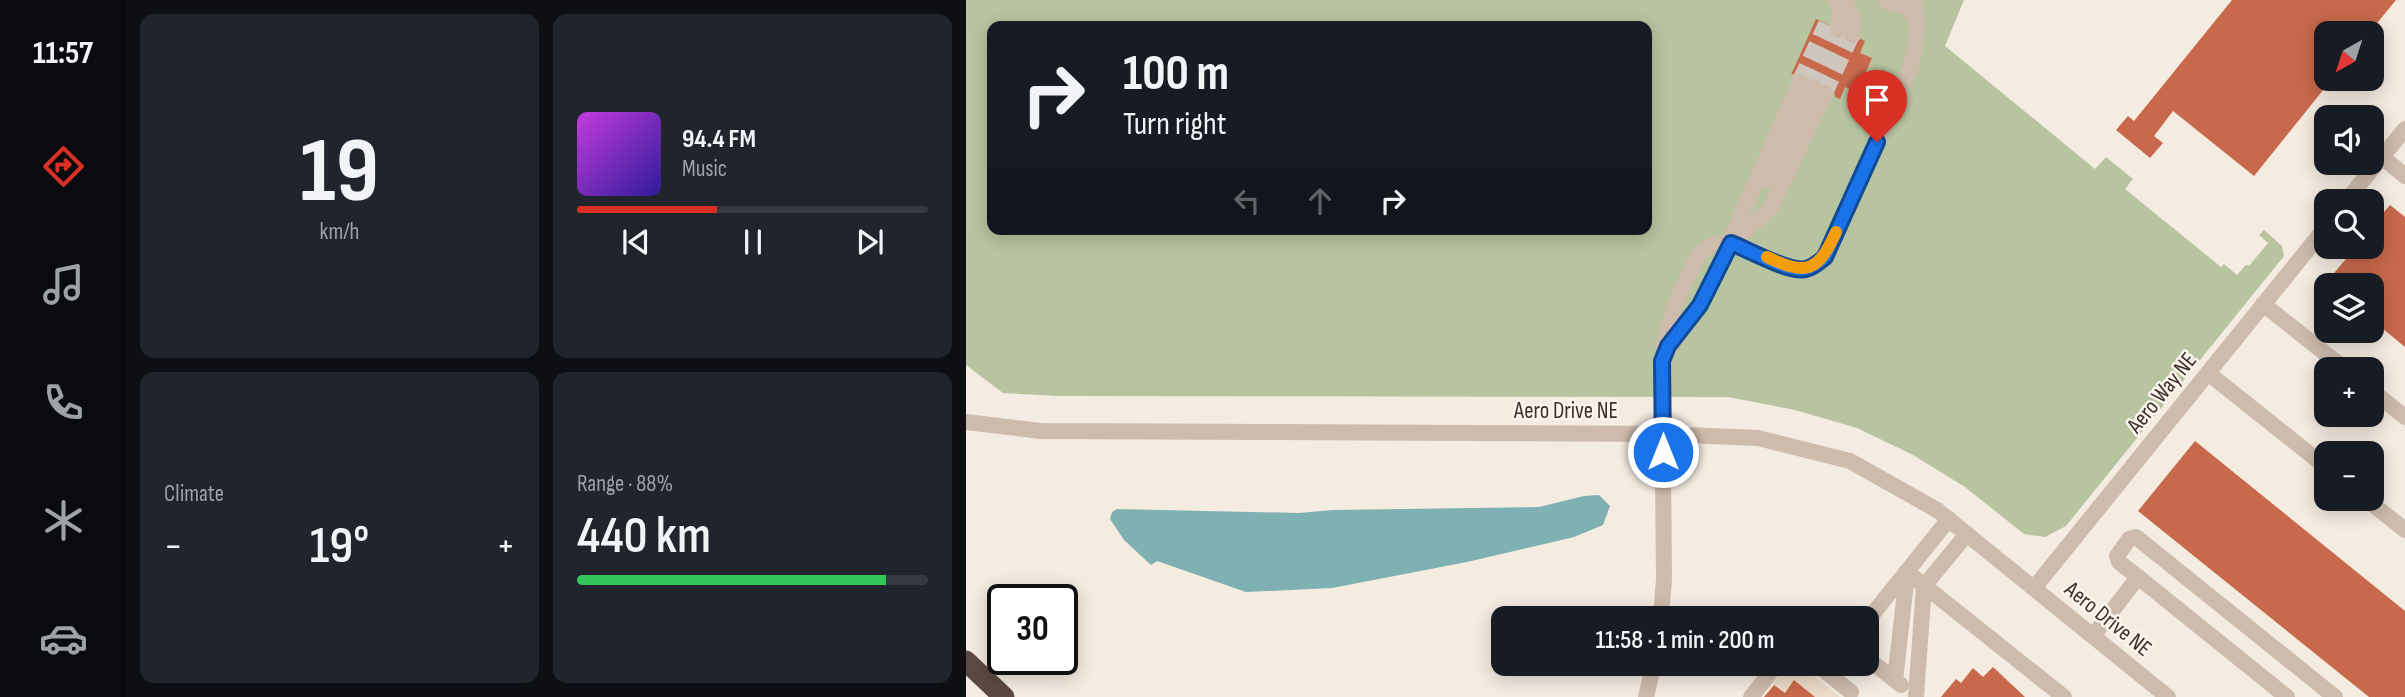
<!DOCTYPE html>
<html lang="en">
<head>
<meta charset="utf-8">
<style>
	body { margin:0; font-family:"Sofia Sans Condensed",sans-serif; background:#20242c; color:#f1f3f6; height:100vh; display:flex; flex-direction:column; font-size:26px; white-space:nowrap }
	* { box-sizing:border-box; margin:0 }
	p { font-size:23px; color:#9ea1a6 }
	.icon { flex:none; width:38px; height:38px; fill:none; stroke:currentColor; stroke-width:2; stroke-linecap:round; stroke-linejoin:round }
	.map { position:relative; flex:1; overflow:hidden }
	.sheet { display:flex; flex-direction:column; gap:14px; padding:14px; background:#0d0f14; width:840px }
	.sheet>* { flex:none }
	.guide { position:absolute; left:21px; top:21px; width:665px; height:214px; border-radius:14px; box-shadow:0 4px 18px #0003; background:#171b24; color:#f1f3f6; overflow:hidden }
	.needle { width:46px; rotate:219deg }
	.tools { position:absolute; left:1348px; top:21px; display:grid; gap:14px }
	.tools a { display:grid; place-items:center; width:70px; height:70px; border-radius:14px; background:#171b24; box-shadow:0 4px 18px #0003; font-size:35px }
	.speed { position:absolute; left:21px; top:584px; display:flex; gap:14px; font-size:35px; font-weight:700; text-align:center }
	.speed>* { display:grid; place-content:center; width:91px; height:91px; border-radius:50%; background:#171b24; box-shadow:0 4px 18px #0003; line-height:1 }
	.speed .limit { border:4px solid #111; border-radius:10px; background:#fff; color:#111 }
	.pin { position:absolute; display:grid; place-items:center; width:60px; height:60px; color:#fff; margin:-72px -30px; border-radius:50% 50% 50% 0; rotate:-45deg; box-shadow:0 0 7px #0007 }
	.pin .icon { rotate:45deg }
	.me { position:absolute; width:77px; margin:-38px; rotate:0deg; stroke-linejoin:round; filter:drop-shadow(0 0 5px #0008) }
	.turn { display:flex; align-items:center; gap:24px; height:147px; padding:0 21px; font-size:32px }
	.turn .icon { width:91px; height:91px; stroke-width:2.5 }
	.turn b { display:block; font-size:49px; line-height:60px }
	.lanes { display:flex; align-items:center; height:66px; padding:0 21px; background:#0003; justify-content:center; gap:35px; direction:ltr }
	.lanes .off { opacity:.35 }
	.big { font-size:52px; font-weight:600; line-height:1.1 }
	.sheet .widget { flex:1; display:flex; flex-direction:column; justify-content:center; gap:10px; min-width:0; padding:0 24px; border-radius:14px; background:#20242c }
	.sheet .dial { align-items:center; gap:0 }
	.dial b { font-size:91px; line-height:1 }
	.song { display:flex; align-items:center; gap:21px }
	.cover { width:84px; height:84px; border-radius:10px; background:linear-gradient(135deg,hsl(290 70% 55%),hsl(250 70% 35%)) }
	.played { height:7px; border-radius:4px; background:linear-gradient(90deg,#d93025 40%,#363941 40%) }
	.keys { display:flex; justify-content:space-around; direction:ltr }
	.heat { display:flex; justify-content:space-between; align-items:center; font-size:38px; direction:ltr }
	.charge { height:10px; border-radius:5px; background:linear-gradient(90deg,#34c759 88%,#363941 0) }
	.sheet .tiles { flex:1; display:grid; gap:14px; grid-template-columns:repeat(2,1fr) }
	.trip { position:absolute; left:525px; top:606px; width:388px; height:70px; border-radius:14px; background:#171b24; box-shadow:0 4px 18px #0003; font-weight:600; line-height:70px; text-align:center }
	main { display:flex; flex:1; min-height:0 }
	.dock { display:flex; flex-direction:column; width:126px; justify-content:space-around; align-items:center; background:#090b0e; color:#9ea1a6 }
	.dock .icon { width:49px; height:49px }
	.dock .on { color:#d93025 }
	.dock b { font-size:32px; color:#f1f3f6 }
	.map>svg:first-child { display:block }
</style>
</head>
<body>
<main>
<nav class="dock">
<b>11:57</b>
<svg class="icon on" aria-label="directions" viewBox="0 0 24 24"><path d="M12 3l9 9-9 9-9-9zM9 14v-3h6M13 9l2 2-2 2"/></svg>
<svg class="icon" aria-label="music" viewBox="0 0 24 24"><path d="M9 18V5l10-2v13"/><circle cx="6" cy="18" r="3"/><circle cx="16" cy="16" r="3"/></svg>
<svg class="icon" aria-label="phone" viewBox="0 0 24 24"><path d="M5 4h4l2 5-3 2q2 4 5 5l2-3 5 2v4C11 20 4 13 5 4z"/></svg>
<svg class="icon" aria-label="climate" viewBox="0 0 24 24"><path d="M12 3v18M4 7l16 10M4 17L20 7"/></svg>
<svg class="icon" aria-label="car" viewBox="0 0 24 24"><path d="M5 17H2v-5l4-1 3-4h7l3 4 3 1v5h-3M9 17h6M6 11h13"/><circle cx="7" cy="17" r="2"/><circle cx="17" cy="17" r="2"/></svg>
</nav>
<section class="sheet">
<div class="tiles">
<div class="widget dial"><b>19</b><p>km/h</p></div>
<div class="widget">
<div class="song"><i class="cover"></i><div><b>94.4 FM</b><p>Music</p></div></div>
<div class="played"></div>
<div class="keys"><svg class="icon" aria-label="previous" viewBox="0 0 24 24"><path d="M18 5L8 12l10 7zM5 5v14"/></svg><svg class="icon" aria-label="pause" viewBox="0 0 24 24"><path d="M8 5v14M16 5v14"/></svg><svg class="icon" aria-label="next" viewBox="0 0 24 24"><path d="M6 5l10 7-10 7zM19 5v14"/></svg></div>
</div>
<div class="widget"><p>Climate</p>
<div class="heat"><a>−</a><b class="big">19°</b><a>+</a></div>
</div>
<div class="widget"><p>Range · 88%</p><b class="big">440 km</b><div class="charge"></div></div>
</div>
</section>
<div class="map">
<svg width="1439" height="697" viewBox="0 0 1439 697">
	<rect width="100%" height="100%" fill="#f4ebe1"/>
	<path fill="#b8c4a0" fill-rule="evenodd" d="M0,0H998L979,46L1129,169L1140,157L1167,179L1159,189L1255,267L1258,264L1271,275L1280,265L1283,266L1302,243L1293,235L1298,230L1316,246L1318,256L1100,526L1079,537L1058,534L999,487L947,455L891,428L829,410L762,397L90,396L37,393L0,365ZM26,26H681V229H26Z"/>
	<polygon fill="#ecdcc8" points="824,663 832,663 874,697 849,697 829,680 819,693 807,683"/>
	<polygon fill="#7fb0b2" points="633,495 644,506 637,525 608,537 501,562 366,588 280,592 191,561 185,565 158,540 144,519 146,512 151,509 333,513 367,510 573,507 618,496"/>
	<g fill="#c8694b">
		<polygon points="1266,0 1430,0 1403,33 1360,33 1360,79 1366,79 1288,176 1207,111 1188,136 1197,143 1184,158 1150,130 1162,116 1168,121"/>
		<polygon points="850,19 863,25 864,35 868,39 877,40 885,45 895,39 899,41 894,53 906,58 891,92 879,87 874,99 869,97 867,87 856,83 852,78 844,77 834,71 825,75"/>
		<polygon points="1424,205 1439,217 1439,347 1405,319 1405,285 1358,285 1390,247 1405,247 1405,227"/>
		<polygon points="1229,441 1439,611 1439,697 1403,697 1172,511"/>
		<polygon points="1027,667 1059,697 975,697 990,679 995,683 1007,668 1017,677"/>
		<polygon points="828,680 849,697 798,697 808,685 819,693"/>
	</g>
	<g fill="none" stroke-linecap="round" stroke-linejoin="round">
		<g stroke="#cfc6bd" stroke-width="16" stroke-dasharray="16 8" stroke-linecap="butt">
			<polyline points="834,81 860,24"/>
			<polyline points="847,87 873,30"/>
			<polyline points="859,93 886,35"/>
		</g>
		<g stroke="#cdbbac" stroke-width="16">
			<polyline points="870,0 873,6 873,30"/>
			<polyline points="879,0 887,17 886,35"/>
			<polyline points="920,1 942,8 950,21"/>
			<polyline points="1416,157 1439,176"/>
			<polyline points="803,181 847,87"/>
			<polyline points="1380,201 1439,129"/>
			<polyline points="770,239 805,208 859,93"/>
			<polyline points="1297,304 1379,369"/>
			<polyline points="700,352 734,305 747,280 834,81"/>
			<polyline points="1242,373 1360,467"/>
			<polyline points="1405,390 1439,417"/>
			<polyline points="0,422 75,431 697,434 792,438 884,461 971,510 1202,697"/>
			<polyline points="1400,499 1439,530"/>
			<polyline points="941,572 1098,697"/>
			<polyline points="1172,577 1321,697"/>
			<polyline points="1068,588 1360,227"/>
			<path d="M695,618L698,579L696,361C699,332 707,305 721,279C726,270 730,253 740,248C782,224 818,294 859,257L943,72C951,47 952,26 949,0"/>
			<polyline points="901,621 983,519"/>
			<polyline points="1127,636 1172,577 1153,562 1151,556 1163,539 1170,537 1369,697"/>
			<polyline points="901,658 935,685"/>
			<polyline points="849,663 885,692"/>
			<polyline points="929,680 941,574"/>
			<polyline points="950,696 958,586 1001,534"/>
			<polyline points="680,697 688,663"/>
			<polyline points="785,697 812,663"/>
		</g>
		<polyline stroke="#5c4a42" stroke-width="21" points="0,661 38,697"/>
	</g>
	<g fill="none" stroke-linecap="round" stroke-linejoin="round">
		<g stroke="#114b97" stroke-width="18">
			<path id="route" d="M697,452L696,361L702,346L734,305L765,243C783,250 823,273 840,269C848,267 853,262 859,257L911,142"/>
		</g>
		<use href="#route" stroke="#1a73e8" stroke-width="12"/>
		<path stroke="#f59e0b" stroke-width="12" d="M801,257C841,276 852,272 870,232"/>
	</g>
	<g text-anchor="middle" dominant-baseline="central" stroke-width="5" stroke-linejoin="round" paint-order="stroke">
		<g font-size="23" fill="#3b302b" stroke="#fbf5ee">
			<text transform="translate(1196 393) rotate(-51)">Aero Way NE</text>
			<text x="600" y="411">Aero Drive NE</text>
			<text transform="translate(1142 619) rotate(39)">Aero Drive NE</text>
		</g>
	</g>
</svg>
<div class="tools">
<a><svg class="needle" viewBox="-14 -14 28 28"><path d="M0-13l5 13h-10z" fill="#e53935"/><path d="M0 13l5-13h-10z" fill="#9ea1a6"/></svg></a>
<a><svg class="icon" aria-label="sound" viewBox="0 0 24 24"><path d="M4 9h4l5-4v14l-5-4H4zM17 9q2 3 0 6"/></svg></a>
<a><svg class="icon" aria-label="search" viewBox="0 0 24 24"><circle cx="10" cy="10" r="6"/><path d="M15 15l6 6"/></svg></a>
<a><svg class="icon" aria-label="layers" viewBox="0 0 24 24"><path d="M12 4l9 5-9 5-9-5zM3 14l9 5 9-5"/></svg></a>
<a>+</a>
<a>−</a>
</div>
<div class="speed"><div class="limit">30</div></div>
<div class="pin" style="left:911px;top:142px;background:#d93025"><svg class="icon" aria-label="arrive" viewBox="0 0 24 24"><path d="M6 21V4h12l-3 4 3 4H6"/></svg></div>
<svg class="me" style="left:697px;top:452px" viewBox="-20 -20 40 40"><circle r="17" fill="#1a73e8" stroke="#fff" stroke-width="3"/><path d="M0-11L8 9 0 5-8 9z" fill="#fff"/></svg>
<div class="trip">11:58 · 1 min · 200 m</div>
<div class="guide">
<div class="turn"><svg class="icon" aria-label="right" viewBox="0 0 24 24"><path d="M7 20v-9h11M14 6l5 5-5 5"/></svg><div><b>100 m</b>Turn right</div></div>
<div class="lanes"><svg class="icon off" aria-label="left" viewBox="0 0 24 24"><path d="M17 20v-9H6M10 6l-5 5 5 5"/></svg><svg class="icon off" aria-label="ahead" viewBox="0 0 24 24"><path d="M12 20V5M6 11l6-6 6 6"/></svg><svg class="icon" aria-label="right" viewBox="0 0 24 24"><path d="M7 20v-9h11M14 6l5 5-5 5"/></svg></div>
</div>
</div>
</main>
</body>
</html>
